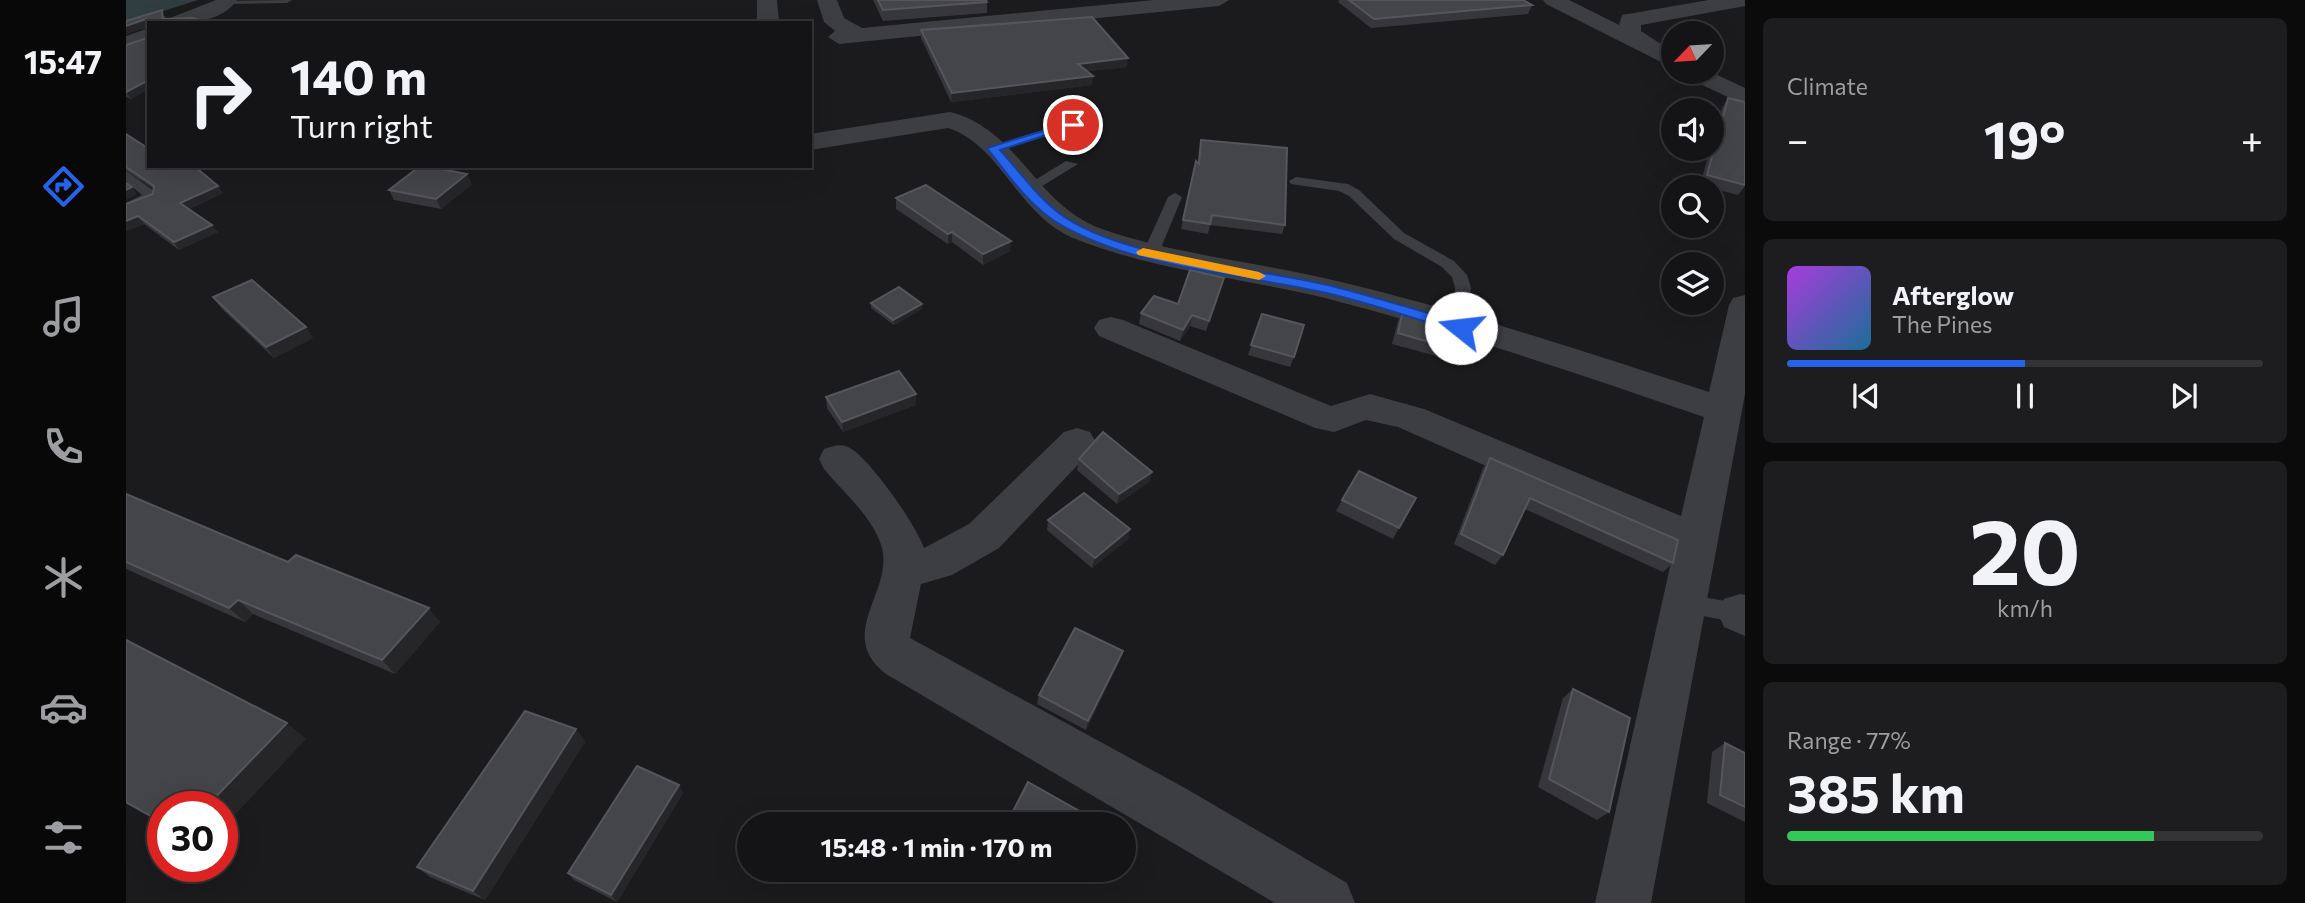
<!DOCTYPE html>
<html lang="en">
<head>
<meta charset="utf-8">
<style>
	body { margin:0; font-family:Commissioner,sans-serif; background:#1d1d1f; color:#f1f3f6; height:100vh; display:flex; flex-direction:column; font-size:26px; white-space:nowrap }
	* { box-sizing:border-box; margin:0 }
	p { font-size:23px; color:#9d9ea1 }
	.icon { flex:none; width:38px; height:38px; fill:none; stroke:currentColor; stroke-width:2; stroke-linecap:round; stroke-linejoin:round }
	.map { position:relative; flex:1; overflow:hidden }
	.panel { display:flex; flex-direction:column; gap:18px; padding:18px; background:#0b0b0c; width:560px }
	.panel>* { flex:none }
	.guide { position:absolute; left:21px; top:21px; width:665px; height:147px; border-radius:0px; box-shadow:0 7px 28px #0002,0 0 0 2px #333335; background:#141416; color:#f1f3f6; overflow:hidden }
	.needle { width:46px; rotate:245deg }
	.fabs { position:absolute; left:1535px; top:21px; display:grid; gap:14px }
	.fabs a { display:grid; place-items:center; width:63px; height:63px; border-radius:50%; background:#141416; box-shadow:0 7px 28px #0002,0 0 0 2px #333335; font-size:35px }
	.speed { position:absolute; left:21px; top:791px; display:flex; gap:14px; font-size:35px; font-weight:700; text-align:center }
	.speed>* { display:grid; place-content:center; width:91px; height:91px; border-radius:50%; background:#141416; box-shadow:0 7px 28px #0002,0 0 0 2px #333335; line-height:1 }
	.speed .limit { border:10px solid #d22; background:#fff; color:#111 }
	.pin { position:absolute; display:grid; place-items:center; width:60px; height:60px; color:#fff; margin:-30px; border:4px solid #fff; border-radius:50%; box-shadow:0 2px 7px #0007 }
	.me { position:absolute; width:77px; margin:-38px; rotate:286deg; stroke-linejoin:round; filter:drop-shadow(0 0 5px #0008) }
	.turn { display:flex; align-items:center; gap:24px; height:147px; padding:0 28px; font-size:32px }
	.turn .icon { width:91px; height:91px; stroke-width:2.5 }
	.turn b { display:block; font-size:49px; line-height:60px }
	.big { font-size:52px; font-weight:700; line-height:1.1 }
	.panel .card { flex:1; display:flex; flex-direction:column; justify-content:center; gap:10px; min-width:0; padding:0 24px; border-radius:10px; background:#1d1d1f }
	.panel .dial { align-items:center; gap:0 }
	.dial b { font-size:91px; line-height:1 }
	.song { display:flex; align-items:center; gap:21px }
	.cover { width:84px; height:84px; border-radius:10px; background:linear-gradient(135deg,hsl(280 70% 55%),hsl(200 70% 35%)) }
	.played { height:7px; border-radius:4px; background:linear-gradient(90deg,#2563eb 50%,#333335 50%) }
	.keys { display:flex; justify-content:space-around; direction:ltr }
	.heat { display:flex; justify-content:space-between; align-items:center; font-size:38px; direction:ltr }
	.charge { height:10px; border-radius:5px; background:linear-gradient(90deg,#34c759 77%,#333335 0) }
	.trip { position:absolute; left:611px; top:812px; width:399px; height:70px; border-radius:35px; background:#141416; box-shadow:0 7px 28px #0002,0 0 0 2px #333335; font-weight:700; line-height:70px; text-align:center }
	main { display:flex; flex:1; min-height:0 }
	.menu { display:flex; flex-direction:column; width:126px; justify-content:space-around; align-items:center; background:#080809; color:#9d9ea1 }
	.menu .icon { width:49px; height:49px }
	.menu .on { color:#2563eb }
	.menu b { font-size:32px; color:#f1f3f6 }
	.map>svg:first-child { display:block }
</style>
</head>
<body>
<main>
<nav class="menu">
<b>15:47</b>
<svg class="icon on" aria-label="directions" viewBox="0 0 24 24"><path d="M12 3l9 9-9 9-9-9zM9 14v-3h6M13 9l2 2-2 2"/></svg>
<svg class="icon" aria-label="music" viewBox="0 0 24 24"><path d="M9 18V5l10-2v13"/><circle cx="6" cy="18" r="3"/><circle cx="16" cy="16" r="3"/></svg>
<svg class="icon" aria-label="phone" viewBox="0 0 24 24"><path d="M5 4h4l2 5-3 2q2 4 5 5l2-3 5 2v4C11 20 4 13 5 4z"/></svg>
<svg class="icon" aria-label="climate" viewBox="0 0 24 24"><path d="M12 3v18M4 7l16 10M4 17L20 7"/></svg>
<svg class="icon" aria-label="car" viewBox="0 0 24 24"><path d="M5 17H2v-5l4-1 3-4h7l3 4 3 1v5h-3M9 17h6M6 11h13"/><circle cx="7" cy="17" r="2"/><circle cx="17" cy="17" r="2"/></svg>
<svg class="icon" aria-label="filters" viewBox="0 0 24 24"><path d="M4 7h16M4 17h16"/><circle cx="9" cy="7" r="2"/><circle cx="15" cy="17" r="2"/></svg>
</nav>
<div class="map">
<svg width="1619" height="903" viewBox="0 0 1619 903">
	<rect width="100%" height="100%" fill="#1b1b1d"/>
	<polygon fill="#303d41" points="0,0 72,0 0,23"/>
	<g fill="none" stroke-linecap="round" stroke-linejoin="round">
		<g fill="#3c3e42" fill-rule="evenodd">
			<polygon points="166,0 161,3 102,4 97,1"/>
			<polygon points="942,122 953,125 867,152 860,148"/>
			<polygon points="940,161 952,164 908,191 896,188"/>
			<polygon points="0,171 31,193 31,199 0,212 0,203 16,195 0,182"/>
			<polygon points="1170,177 1222,184 1233,190 1278,233 1328,261 1341,275 1345,288 1341,332 1329,332 1327,328 1329,288 1326,277 1316,267 1268,239 1223,196 1213,191 1165,184 1163,181"/>
			<polygon points="1049,193 1056,197 1032,255 1029,258 1019,258 1016,255 1042,197"/>
			<polygon points="1558,594 1612,603 1619,600 1619,621 1614,623 1550,611 1547,604 1550,597"/>
		</g>
		<g fill="#3c3e42" fill-rule="evenodd">
			<path d="M90,0H111C96,22 65,23 41,23L44,18Z"/>
			<polygon points="631,0 651,0 653,23 631,23"/>
			<polygon points="691,0 711,0 718,18 736,28 1028,0 1103,0 1093,6 713,44 702,37 709,31 698,22"/>
			<polygon points="1417,0 1443,0 1493,25 1496,15 1583,0 1619,0 1619,6 1515,25 1515,31 1547,52 1547,68 1420,4"/>
			<polygon points="23,28 23,43 0,51 0,36"/>
			<polygon points="1555,72 1585,72 1619,88 1619,105 1559,77"/>
			<path d="M824,112C894,130 909,205 976,229C1048,254 1123,261 1198,278C1328,308 1456,351 1583,392L1603,305L1607,298L1619,295V394L1525,903H1469L1548,549L1272,427L1240,420L1208,432L1189,428L973,336L968,328L973,320L985,317L997,320L1205,406L1244,394L1298,409L1555,516L1578,417C1453,374 1327,331 1199,298C1117,278 1032,271 952,240C891,217 877,146 822,128L684,150V134Z"/>
			<path d="M951,428L964,432L970,442L964,452L873,548L826,575L795,584L784,638L1059,788L1221,883L1229,903H1149L760,674C709,635 767,593 756,548C748,518 717,492 698,469L693,459L698,449C708,446 715,443 724,448C745,460 790,525 798,548L843,524L938,432Z"/>
			<polygon points="1614,594 1619,595 1619,636 1598,627 1592,613 1598,599"/>
		</g>
	</g>
	<g fill="#37373b">
		<polygon points="747,0 860,0 861,2 861,13 757,21"/>
		<polygon points="1213,0 1397,0 1406,5 1402,14 1245,28 1212,2"/>
		<polygon points="40,16 23,89 5,99 0,97 0,45 21,38 21,27 0,34 0,21"/>
		<polygon points="795,30 1001,67 962,71 966,85 825,102 795,38"/>
		<polygon points="1602,98 1619,186 1612,195 1574,185 1584,149 1586,149 1586,144 1596,108"/>
		<polygon points="0,134 97,193 63,209 92,232 53,250 18,224 0,231 0,204 27,194 28,189 0,171"/>
		<polygon points="1075,140 1159,225 1156,234 1084,225 1082,234 1055,229 1070,161 1072,163 1073,149"/>
		<polygon points="346,184 315,209 268,200 263,190"/>
		<polygon points="770,198 884,251 857,265 826,242 822,244 770,209"/>
		<polygon points="1098,278 1080,331 1064,326 1054,341 1013,324 1015,313 1052,304"/>
		<polygon points="87,297 187,338 148,358 95,308"/>
		<polygon points="745,303 796,304 796,309 768,325 745,308"/>
		<polygon points="1277,310 1320,347 1314,357 1266,344 1272,321"/>
		<polygon points="1136,314 1168,357 1164,367 1122,355"/>
		<polygon points="700,397 790,405 717,432 701,408"/>
		<polygon points="1364,458 1547,563 1537,572 1399,509 1377,555 1369,565 1328,544 1357,468"/>
		<polygon points="953,459 1026,472 1023,482 991,504 951,470"/>
		<polygon points="0,494 162,562 314,622 269,674 127,614 119,622 0,569"/>
		<polygon points="1216,500 1273,528 1267,539 1210,511"/>
		<polygon points="922,520 1004,529 1002,539 966,568 921,530"/>
		<polygon points="994,660 960,730 911,704 913,695"/>
		<polygon points="1447,689 1483,812 1471,820 1412,787 1437,698"/>
		<polygon points="450,729 459,742 359,900 304,877 291,867"/>
		<polygon points="1599,743 1619,753 1619,822 1581,803 1586,752"/>
		<polygon points="553,785 557,793 491,902 448,880 442,873"/>
	</g>
	<g fill="#262629">
		<polygon points="20,19 23,26 0,34 0,26"/>
		<polygon points="1002,58 1001,67 951,72 952,64"/>
		<polygon points="967,76 966,85 825,102 826,93"/>
		<polygon points="23,80 23,89 5,99 0,92"/>
		<polygon points="341,174 346,184 315,209 310,199"/>
		<polygon points="92,186 97,193 60,210 54,203"/>
		<polygon points="6,187 11,194 0,200 0,190"/>
		<polygon points="12,216 18,224 0,231 0,221"/>
		<polygon points="86,225 92,232 53,250 48,242"/>
		<polygon points="826,232 826,242 822,244 822,234"/>
		<polygon points="885,241 884,251 857,265 857,254"/>
		<polygon points="796,304 796,309 768,325 767,320"/>
		<polygon points="1066,315 1064,326 1054,341 1057,330"/>
		<polygon points="180,327 187,338 148,358 140,347"/>
		<polygon points="790,394 790,405 717,432 716,422"/>
		<polygon points="1026,472 1023,482 991,504 993,494"/>
		<polygon points="1004,529 1002,539 966,568 969,558"/>
		<polygon points="112,600 127,614 119,622 103,608"/>
		<polygon points="303,608 314,622 269,674 256,660"/>
		<polygon points="997,651 994,660 960,730 962,721"/>
		<polygon points="161,723 180,739 96,829 96,807 80,807"/>
		<polygon points="450,729 459,742 359,900 347,891"/>
		<polygon points="553,785 557,793 491,902 485,895"/>
	</g>
	<g fill="#444549" stroke="#54565b" stroke-width="2">
		<polygon points="752,0 860,0 861,2 757,10"/>
		<polygon points="1223,0 1397,0 1406,5 1248,19"/>
		<polygon points="36,10 37,19 66,18 87,23 23,23 23,80 0,92 0,45 21,38 20,19 0,26 0,21"/>
		<polygon points="966,17 1002,58 952,64 967,76 826,93 795,30"/>
		<polygon points="1602,98 1619,102 1619,185 1581,175"/>
		<polygon points="0,134 23,149 23,166 68,166 92,186 54,203 86,225 48,242 12,216 0,221 0,204 27,194 28,186 0,167"/>
		<polygon points="1075,140 1161,148 1159,225 1086,215 1084,224 1057,220 1070,161 1073,164"/>
		<polygon points="294,166 300,166 341,174 310,199 263,190"/>
		<polygon points="0,183 6,187 0,190"/>
		<polygon points="800,185 885,241 857,254 826,232 822,234 770,198"/>
		<polygon points="1064,270 1098,278 1083,321 1066,315 1057,330 1015,313 1028,296 1052,304"/>
		<polygon points="126,280 180,327 140,347 87,297"/>
		<polygon points="773,287 796,304 767,320 745,303"/>
		<polygon points="1277,310 1323,324 1320,347 1272,333"/>
		<polygon points="1136,314 1178,325 1168,357 1125,345"/>
		<polygon points="773,371 790,394 716,422 700,397"/>
		<polygon points="977,432 1026,472 993,494 953,459"/>
		<polygon points="1364,458 1552,540 1547,563 1404,498 1377,555 1335,534"/>
		<polygon points="1233,471 1290,498 1273,528 1216,500"/>
		<polygon points="958,493 1004,529 969,558 922,520"/>
		<polygon points="0,494 162,562 170,555 303,608 256,660 112,600 103,608 0,562"/>
		<polygon points="949,628 997,651 962,721 913,695"/>
		<polygon points="0,640 161,723 80,807 37,807 37,823 0,802"/>
		<polygon points="1447,689 1504,718 1483,812 1423,779"/>
		<polygon points="399,711 450,729 347,891 291,867"/>
		<polygon points="1599,743 1619,753 1619,807 1594,795"/>
		<polygon points="511,766 553,785 485,895 442,873"/>
		<polygon points="902,782 962,816 958,824 889,824 882,821"/>
	</g>
	<path fill="#2563eb" stroke="#184099" stroke-width="2" d="M943,123L952,125L874,150C895,173 914,201 940,218C1004,259 1122,267 1197,284C1245,295 1292,311 1340,324L1342,328L1335,332C1287,319 1240,301 1191,291C1107,273 1011,268 935,225C906,209 881,174 861,148Z"/>
	<polygon fill="#f59e0b" points="1017,248 1133,272 1140,276 1133,280 1012,255 1010,252"/>
</svg>
<div class="fabs">
<a><svg class="needle" viewBox="-14 -14 28 28"><path d="M0-13l5 13h-10z" fill="#e53935"/><path d="M0 13l5-13h-10z" fill="#9d9ea1"/></svg></a>
<a><svg class="icon" aria-label="sound" viewBox="0 0 24 24"><path d="M4 9h4l5-4v14l-5-4H4zM17 9q2 3 0 6"/></svg></a>
<a><svg class="icon" aria-label="search" viewBox="0 0 24 24"><circle cx="10" cy="10" r="6"/><path d="M15 15l6 6"/></svg></a>
<a><svg class="icon" aria-label="layers" viewBox="0 0 24 24"><path d="M12 4l9 5-9 5-9-5zM3 14l9 5 9-5"/></svg></a>
</div>
<div class="speed"><div class="limit">30</div></div>
<div class="pin" style="left:947px;top:125px;background:#d93025"><svg class="icon" aria-label="arrive" viewBox="0 0 24 24"><path d="M6 21V4h12l-3 4 3 4H6"/></svg></div>
<svg class="me" style="left:1335px;top:328px" viewBox="-20 -20 40 40"><circle r="19" fill="#fff"/><path d="M0-13L10 11 0 6-10 11z" fill="#2563eb"/></svg>
<div class="trip">15:48 · 1 min · 170 m</div>
<div class="guide">
<div class="turn"><svg class="icon" aria-label="right" viewBox="0 0 24 24"><path d="M7 20v-9h11M14 6l5 5-5 5"/></svg><div><b>140 m</b>Turn right</div></div>
</div>
</div>
<section class="panel">
<div class="card"><p>Climate</p>
<div class="heat"><a>−</a><b class="big">19°</b><a>+</a></div>
</div>
<div class="card">
<div class="song"><i class="cover"></i><div><b>Afterglow</b><p>The Pines</p></div></div>
<div class="played"></div>
<div class="keys"><svg class="icon" aria-label="previous" viewBox="0 0 24 24"><path d="M18 5L8 12l10 7zM5 5v14"/></svg><svg class="icon" aria-label="pause" viewBox="0 0 24 24"><path d="M8 5v14M16 5v14"/></svg><svg class="icon" aria-label="next" viewBox="0 0 24 24"><path d="M6 5l10 7-10 7zM19 5v14"/></svg></div>
</div>
<div class="card dial"><b>20</b><p>km/h</p></div>
<div class="card"><p>Range · 77%</p><b class="big">385 km</b><div class="charge"></div></div>
</section>
</main>
</body>
</html>
